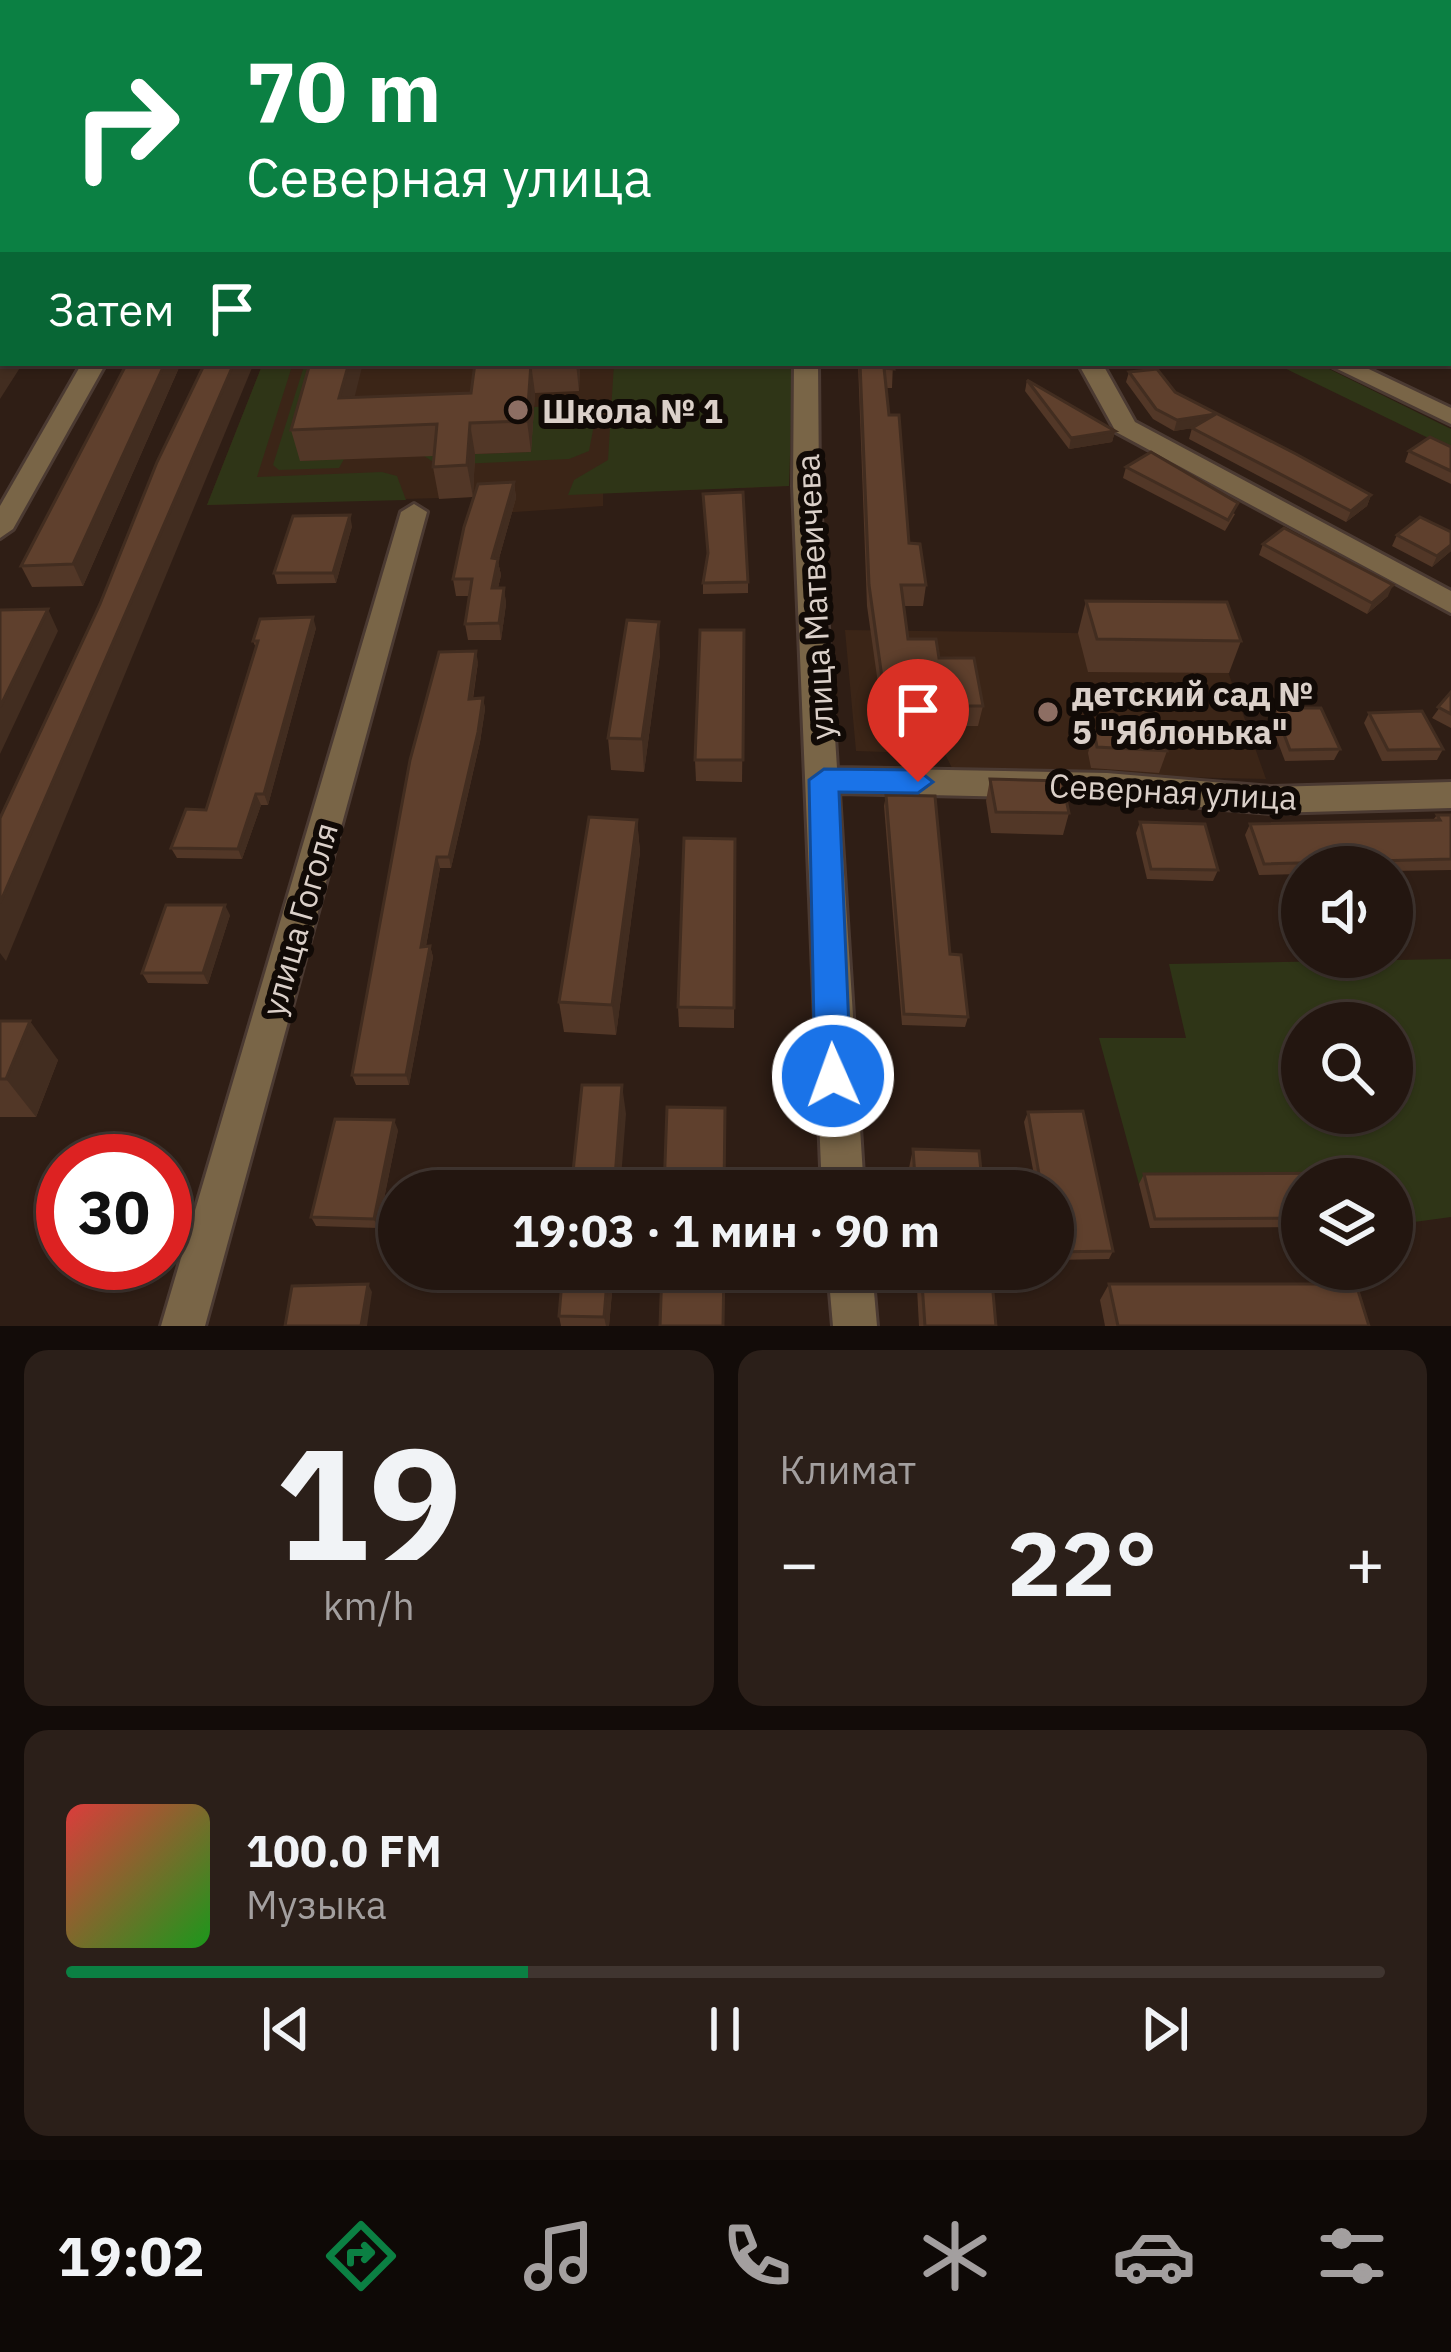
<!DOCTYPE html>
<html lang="ru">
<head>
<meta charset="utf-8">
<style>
	body { margin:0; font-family:"IBM Plex Sans",sans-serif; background:#2b1f19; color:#f1f3f6; height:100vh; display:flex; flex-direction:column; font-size:45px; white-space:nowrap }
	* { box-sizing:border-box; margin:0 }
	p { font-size:39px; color:#a39f9f }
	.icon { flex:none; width:66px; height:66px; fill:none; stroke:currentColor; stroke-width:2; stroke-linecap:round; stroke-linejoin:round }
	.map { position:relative; height:1326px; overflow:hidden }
	.details { display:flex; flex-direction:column; gap:24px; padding:24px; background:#130c09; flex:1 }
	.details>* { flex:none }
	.top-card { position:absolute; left:0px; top:0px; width:1452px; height:366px; box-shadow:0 3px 9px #0004,0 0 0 3px #403530; background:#0b8043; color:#fff; overflow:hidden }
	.tools { position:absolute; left:1281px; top:846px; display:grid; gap:24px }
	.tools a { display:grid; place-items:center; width:132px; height:132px; border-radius:50%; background:#231610; box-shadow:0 3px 9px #0004,0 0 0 3px #403530; font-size:60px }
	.speed { position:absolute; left:36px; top:1134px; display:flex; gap:24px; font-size:60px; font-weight:700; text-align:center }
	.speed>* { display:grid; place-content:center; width:156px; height:156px; border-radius:50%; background:#231610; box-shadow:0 3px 9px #0004,0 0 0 3px #403530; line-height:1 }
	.speed .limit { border:18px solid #d22; background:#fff; color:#111 }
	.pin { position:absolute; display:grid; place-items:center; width:102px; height:102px; color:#fff; margin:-123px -51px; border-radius:50% 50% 50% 0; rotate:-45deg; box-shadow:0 0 12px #0007 }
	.pin .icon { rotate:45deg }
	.me { position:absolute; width:132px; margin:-66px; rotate:358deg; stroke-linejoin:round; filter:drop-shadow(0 0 9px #0008) }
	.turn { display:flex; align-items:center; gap:42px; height:252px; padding:0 48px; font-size:54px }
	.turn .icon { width:156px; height:156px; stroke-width:2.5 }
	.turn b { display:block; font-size:84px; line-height:102px }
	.then { display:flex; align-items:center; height:114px; padding:0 48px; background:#0003; gap:24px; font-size:45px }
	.big { font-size:90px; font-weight:700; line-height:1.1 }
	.details .tile { flex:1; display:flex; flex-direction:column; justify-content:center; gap:18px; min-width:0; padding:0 42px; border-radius:24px; background:#2b1f19 }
	.details .dial { align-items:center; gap:0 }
	.dial b { font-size:156px; line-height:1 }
	.song { display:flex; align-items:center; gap:36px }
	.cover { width:144px; height:144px; border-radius:18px; background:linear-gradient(135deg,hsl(0 70% 55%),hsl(120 70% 35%)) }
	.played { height:12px; border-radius:6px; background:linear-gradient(90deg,#0b8043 35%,#403530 35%) }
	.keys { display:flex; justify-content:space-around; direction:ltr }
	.heat { display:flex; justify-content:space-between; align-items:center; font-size:66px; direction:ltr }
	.details .tiles { flex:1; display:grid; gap:24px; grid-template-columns:1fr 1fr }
	.tile:last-child { grid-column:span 2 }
	.trip { position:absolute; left:378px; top:1170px; width:696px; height:120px; border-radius:60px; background:#231610; box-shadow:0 3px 9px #0004,0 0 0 3px #403530; font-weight:700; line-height:120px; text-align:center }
	.tab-bar { display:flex; height:192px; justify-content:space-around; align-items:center; background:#0e0906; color:#a39f9f }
	.tab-bar .icon { width:84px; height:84px }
	.tab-bar .on { color:#0b8043 }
	.tab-bar b { font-size:54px; color:#f1f3f6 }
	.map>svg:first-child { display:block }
</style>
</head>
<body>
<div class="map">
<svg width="1451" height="1326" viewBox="0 0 1451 1326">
	<rect width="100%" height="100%" fill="#2f1e15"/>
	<g fill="#3b2517">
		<polygon points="263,363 793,363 789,486 603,493 603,506 500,513 500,499 473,497 207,505"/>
		<polygon points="845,630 1215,635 1266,779 954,772 945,754 856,751"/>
	</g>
	<g fill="#2f3517" fill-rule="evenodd">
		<polygon points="263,363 293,363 257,477 382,472 397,476 406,500 207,505"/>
		<polygon points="305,363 326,363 301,461 344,459 339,468 279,470 273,465"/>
		<polygon points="614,363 793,363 789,486 568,495 574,480 608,460"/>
		<polygon points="1274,363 1317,363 1451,429 1451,449"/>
		<polygon points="598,404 589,451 569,459 438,465 424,456 530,452 519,424 534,407"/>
		<path d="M1451,959V1217L1392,1225V1179L1139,1184L1099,1038H1186L1169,964ZM1302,1023H1392V1113H1302Z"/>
	</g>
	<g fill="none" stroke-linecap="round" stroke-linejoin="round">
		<g stroke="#4b3a32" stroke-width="6">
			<g id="minor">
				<polygon points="615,0 641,0 613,3"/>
				<rect x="0" y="144" width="3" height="12"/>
				<polygon points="82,363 106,363 13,529 0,538 0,506"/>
				<polygon points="794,363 818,363 819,486 837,768 1107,773 1271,787 1451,782 1451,808 1271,813 1107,799 839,793 864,1191 822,1191 793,486"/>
				<polygon points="1078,363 1102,363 1135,422 1451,591 1451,613 1116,432"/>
				<polygon points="1325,363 1356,363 1451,408 1451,424"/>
				<polygon points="414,504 427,512 205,1326 161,1326 401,512"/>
				<polygon points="828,1269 872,1269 877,1326 833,1326"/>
			</g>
		</g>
		<use href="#minor" fill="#796547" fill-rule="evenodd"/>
	</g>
	<g fill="#523727">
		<polygon points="464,0 610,0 610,3 465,3"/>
		<polygon points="877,0 1065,0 1056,3 884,3"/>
		<polygon points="1449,279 1451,280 1451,358 1449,357"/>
		<polygon points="127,363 181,363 83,586 32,587 21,566"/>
		<polygon points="461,363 580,363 579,391 535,393 531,452 475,454 473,497 439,499 433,467 434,456 300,461 291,430 355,397 471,393 475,365 462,365"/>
		<polygon points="858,363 893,363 892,388 886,388 889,415 909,543 926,585 923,606 904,606 908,639 939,658 983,706 978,726 884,726 867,606"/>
		<polygon points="1129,372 1175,392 1371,495 1367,506 1346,522 1189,439 1192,428 1174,431 1153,419 1126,382"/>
		<polygon points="1027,380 1115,431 1112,442 1069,449 1025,391"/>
		<polygon points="1451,447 1451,484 1405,462 1409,451"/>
		<polygon points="1126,467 1235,514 1225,531 1123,478"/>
		<polygon points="514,482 516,498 498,562 501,575 498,588 504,588 506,604 501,640 468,640 465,624 470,596 456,596 453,579"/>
		<polygon points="352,526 336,583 277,584 274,573"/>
		<polygon points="1451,532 1451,551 1432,567 1392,546 1397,535"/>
		<polygon points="1263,544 1388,596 1367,614 1259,555"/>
		<polygon points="748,582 748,593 703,594 703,583"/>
		<polygon points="1086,601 1241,641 1229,673 1088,672 1078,633"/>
		<polygon points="316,628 268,805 261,805 242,859 177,858 171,848 206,810 256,648 253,641"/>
		<polygon points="744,630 742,782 696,781 695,760"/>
		<polygon points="660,654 644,772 611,770 608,738"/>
		<polygon points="478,662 473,699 483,698 485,709 480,742 451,868 440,868 426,946 430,946 433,957 409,1085 356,1085 352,1075"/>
		<polygon points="1451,692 1451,728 1432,718"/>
		<polygon points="1274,708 1340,749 1334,760 1285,761 1269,719"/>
		<polygon points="1369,713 1443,749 1437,760 1382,761 1364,723"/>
		<polygon points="1094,731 1167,751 1159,773 1091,768 1088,753"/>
		<polygon points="990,779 1069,813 1063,835 991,833 986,801"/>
		<polygon points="886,795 968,1017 965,1027 902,1025 884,806"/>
		<polygon points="1437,815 1451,815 1451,870 1392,871 1392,867 1302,867 1302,874 1259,875 1245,835 1250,824 1433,820"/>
		<polygon points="637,820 640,852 616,1035 564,1032 559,1002"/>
		<polygon points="1140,822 1218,870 1213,881 1147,879 1136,833"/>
		<polygon points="735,839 734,1028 679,1027 678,1007"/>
		<polygon points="230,915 208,984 148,983 142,973"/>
		<polygon points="0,1021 58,1060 36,1117 0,1117"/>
		<polygon points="1028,1112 1113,1251 1109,1259 1053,1260 1053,1191 1037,1191 1024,1122"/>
		<polygon points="398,1130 378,1228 316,1226 311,1217"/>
		<polygon points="913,1149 983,1191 910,1191 909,1168"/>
		<polygon points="1144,1174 1302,1179 1302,1227 1150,1228 1139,1184"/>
		<polygon points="563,1269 614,1269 609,1326 561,1326 559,1316"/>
		<polygon points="916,1269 991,1269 996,1326 919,1326"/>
		<polygon points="1109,1284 1369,1326 1105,1326 1100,1300"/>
	</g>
	<g fill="#422d20">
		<polygon points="693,0 727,0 715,3 693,3"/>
		<polygon points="966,0 1065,0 1056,3 966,3"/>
		<polygon points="3,33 3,51 0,53 0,36"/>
		<polygon points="3,311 3,363 23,363 0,399 0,315"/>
		<polygon points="165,363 181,363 83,586 73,564"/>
		<polygon points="234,363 254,363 6,961 0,953 0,903"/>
		<polygon points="349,363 363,363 347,428 339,398"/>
		<polygon points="531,363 535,393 531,452 527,421"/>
		<polygon points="576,363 580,363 579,391"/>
		<polygon points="1216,414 1213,425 1174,431 1177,420"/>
		<polygon points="470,423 475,454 473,497 467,465"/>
		<polygon points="1115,431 1112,442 1069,449 1071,438"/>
		<polygon points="514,482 516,498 498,562 501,575 494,604 492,588 492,558"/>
		<polygon points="1371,495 1367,506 1346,522 1351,511"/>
		<polygon points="350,515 352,526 336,583 333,573"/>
		<polygon points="1451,545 1451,551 1432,567 1437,556"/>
		<polygon points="1393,585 1388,596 1367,614 1372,603"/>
		<polygon points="504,588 506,604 501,640 499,623"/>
		<polygon points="48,609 58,631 0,754 0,707"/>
		<polygon points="313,617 316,628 268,805 264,794"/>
		<polygon points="659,622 660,654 644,772 642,739"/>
		<polygon points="476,651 478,662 471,709 469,699"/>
		<polygon points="483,698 485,709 480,742 451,868 449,857"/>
		<polygon points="256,794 261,805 242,859 238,849"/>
		<polygon points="637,820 640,852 616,1035 612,1005"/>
		<polygon points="437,857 440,868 424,957 421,947"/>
		<polygon points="225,905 230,915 208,984 203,973"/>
		<polygon points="430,946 433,957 409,1085 406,1075"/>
		<polygon points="30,1021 58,1060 36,1117 6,1079"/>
		<polygon points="622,1085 626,1114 620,1191 614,1191"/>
		<polygon points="394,1120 398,1130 378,1228 374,1219"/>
		<polygon points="608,1269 614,1269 609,1326 606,1326 604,1317"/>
		<polygon points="368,1284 372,1292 367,1326 361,1326"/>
	</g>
	<g fill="#5f402d" stroke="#422d20" stroke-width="3">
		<polygon points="0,0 117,0 114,3 3,3 3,33 0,36"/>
		<polygon points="520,0 607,0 596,3 526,3"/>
		<polygon points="1451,20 1451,201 1449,200 1449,21"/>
		<rect x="0" y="62" width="3" height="46"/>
		<polygon points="3,250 3,311 0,315 0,255"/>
		<polygon points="1449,279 1451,280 1451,306 1449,305"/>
		<polygon points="127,363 165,363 73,564 21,566"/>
		<polygon points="205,363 234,363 0,903 0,818 100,604 157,462"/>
		<polygon points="310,363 349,363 339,398 471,393 475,363 531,363 527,421 470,423 467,465 433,467 437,424 291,430"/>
		<polygon points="860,363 893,363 894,369 884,368 889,415 899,415 909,543 920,544 926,585 901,585 908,639 936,639 939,658 974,658 983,706 886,706 869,585"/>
		<polygon points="1157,369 1175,392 1296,454 1371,495 1351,511 1192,428 1216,414 1177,420 1156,409 1129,372"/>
		<polygon points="1027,380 1115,431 1071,438"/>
		<polygon points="1430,437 1451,447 1451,471 1409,451"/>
		<polygon points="1151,452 1238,503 1228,520 1126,467"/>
		<polygon points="514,482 492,558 498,559 492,588 504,588 499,623 465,624 472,579 453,579 464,527 478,484"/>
		<polygon points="743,492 748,582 703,583 708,553 703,494"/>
		<polygon points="350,515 333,573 274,573 293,516"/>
		<polygon points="1420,517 1451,532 1451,545 1437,556 1397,535"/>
		<polygon points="1284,528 1393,585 1372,603 1263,544"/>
		<polygon points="1086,601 1227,602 1241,641 1097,639"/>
		<polygon points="48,609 0,707 0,610"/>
		<polygon points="313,617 264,794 256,794 238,849 171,848 186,809 206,810 258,641 253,641 260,619"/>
		<polygon points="627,620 659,622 642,739 608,738"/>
		<polygon points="700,630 744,630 743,760 695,760"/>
		<polygon points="476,651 469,699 483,698 478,732 449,857 437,857 421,947 430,946 406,1075 352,1075 410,760 439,652"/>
		<polygon points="1451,692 1451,714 1438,707"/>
		<polygon points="1274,708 1321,708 1340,749 1290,750"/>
		<polygon points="1422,711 1443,749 1388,750 1369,713"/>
		<polygon points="1094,731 1161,732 1167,751 1097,747"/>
		<polygon points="990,779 1062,781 1069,813 996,812"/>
		<polygon points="886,795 935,796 950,954 961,955 968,1017 904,1014"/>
		<polygon points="1437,815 1451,815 1451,859 1264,864 1250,824 1440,820"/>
		<polygon points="589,817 637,820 612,1005 559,1002"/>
		<polygon points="1140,822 1205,824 1218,870 1151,869"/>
		<polygon points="684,838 735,839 734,1008 678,1007"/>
		<polygon points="166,905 225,905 203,973 142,973"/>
		<polygon points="0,1021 30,1021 6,1079 0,1079"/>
		<polygon points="582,1085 622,1085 614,1191 571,1191"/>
		<polygon points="667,1107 725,1108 724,1191 664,1191"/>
		<polygon points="1083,1111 1113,1251 1053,1252 1053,1191 1042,1191 1028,1112"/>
		<polygon points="335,1119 394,1120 374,1219 311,1217"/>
		<polygon points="913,1149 979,1151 983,1191 916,1191"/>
		<polygon points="1379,1173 1381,1179 1302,1179 1302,1218 1155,1219 1144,1174"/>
		<polygon points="563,1269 608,1269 604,1317 559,1316"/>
		<polygon points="662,1269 724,1269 723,1326 660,1326"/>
		<polygon points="921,1269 991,1269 996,1326 925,1326"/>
		<polygon points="368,1284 361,1326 285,1326 292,1286"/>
		<polygon points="1109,1284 1356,1284 1369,1326 1118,1326"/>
	</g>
	<polygon fill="#1a73e8" stroke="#114b97" stroke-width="3" points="824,769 918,770 933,782 918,793 839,792 851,1076 846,1088 833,1092 820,1088 815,1076 809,780"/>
	<g fill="#8d6e63" stroke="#110a06" stroke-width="4.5">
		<circle cx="518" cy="410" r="12"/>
		<circle cx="1048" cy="712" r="12"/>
	</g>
	<g text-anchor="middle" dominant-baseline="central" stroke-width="12" stroke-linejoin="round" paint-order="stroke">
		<g font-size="33" font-weight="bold" fill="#dbd0c9" stroke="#110a06" text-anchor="start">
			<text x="542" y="410">Школа № 1</text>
			<text x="1072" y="693">детский сад №<tspan x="1072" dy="38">5 "Яблонька"</tspan></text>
		</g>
		<g font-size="33" fill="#dbd0c9" stroke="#110a06">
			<text transform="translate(814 597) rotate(-93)">улица Матвеичева</text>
			<text transform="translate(1173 791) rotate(3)">Северная улица</text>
			<text transform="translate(299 919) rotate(-74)">улица Гоголя</text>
		</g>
	</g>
</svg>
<div class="tools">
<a><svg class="icon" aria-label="sound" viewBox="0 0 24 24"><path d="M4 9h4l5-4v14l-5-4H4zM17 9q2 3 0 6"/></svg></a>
<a><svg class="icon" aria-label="search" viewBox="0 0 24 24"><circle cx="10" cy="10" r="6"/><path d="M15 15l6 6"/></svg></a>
<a><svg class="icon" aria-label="layers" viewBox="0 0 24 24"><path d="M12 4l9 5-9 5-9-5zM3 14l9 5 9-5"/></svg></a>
</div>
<div class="speed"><div class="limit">30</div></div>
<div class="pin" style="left:918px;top:782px;background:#d93025"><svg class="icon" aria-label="arrive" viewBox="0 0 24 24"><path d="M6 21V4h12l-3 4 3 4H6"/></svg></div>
<svg class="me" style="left:833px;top:1076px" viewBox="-20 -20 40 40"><circle r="17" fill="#1a73e8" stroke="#fff" stroke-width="3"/><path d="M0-11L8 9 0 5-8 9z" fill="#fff"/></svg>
<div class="trip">19:03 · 1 мин · 90 m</div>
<div class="top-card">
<div class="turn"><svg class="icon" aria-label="right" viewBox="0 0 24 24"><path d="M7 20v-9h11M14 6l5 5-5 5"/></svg><div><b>70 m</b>Северная улица</div></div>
<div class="then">Затем<svg class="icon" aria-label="arrive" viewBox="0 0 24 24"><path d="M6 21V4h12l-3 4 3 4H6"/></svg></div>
</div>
</div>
<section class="details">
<div class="tiles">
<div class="tile dial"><b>19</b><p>km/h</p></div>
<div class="tile"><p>Климат</p>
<div class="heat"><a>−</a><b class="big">22°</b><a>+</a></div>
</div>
<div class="tile">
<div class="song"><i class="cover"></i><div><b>100.0 FM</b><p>Музыка</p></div></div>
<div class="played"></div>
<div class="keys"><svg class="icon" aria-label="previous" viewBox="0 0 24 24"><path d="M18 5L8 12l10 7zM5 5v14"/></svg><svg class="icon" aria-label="pause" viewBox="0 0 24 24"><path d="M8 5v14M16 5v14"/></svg><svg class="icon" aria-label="next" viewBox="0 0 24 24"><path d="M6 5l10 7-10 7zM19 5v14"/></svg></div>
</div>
</div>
</section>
<nav class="tab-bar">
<b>19:02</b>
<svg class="icon on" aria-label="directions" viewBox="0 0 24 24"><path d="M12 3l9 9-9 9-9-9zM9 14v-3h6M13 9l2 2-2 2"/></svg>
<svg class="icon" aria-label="music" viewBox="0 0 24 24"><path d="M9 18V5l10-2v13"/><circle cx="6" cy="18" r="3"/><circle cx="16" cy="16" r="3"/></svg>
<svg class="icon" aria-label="phone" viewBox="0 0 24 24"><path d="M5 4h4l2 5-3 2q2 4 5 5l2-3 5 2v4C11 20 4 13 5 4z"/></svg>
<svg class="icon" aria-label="climate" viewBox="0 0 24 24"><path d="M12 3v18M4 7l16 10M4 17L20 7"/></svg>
<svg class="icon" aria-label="car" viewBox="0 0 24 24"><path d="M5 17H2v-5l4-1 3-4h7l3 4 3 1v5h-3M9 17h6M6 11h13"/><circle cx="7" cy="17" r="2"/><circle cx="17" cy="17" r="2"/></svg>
<svg class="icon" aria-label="filters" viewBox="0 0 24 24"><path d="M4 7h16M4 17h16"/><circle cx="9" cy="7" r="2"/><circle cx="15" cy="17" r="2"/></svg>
</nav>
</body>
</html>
